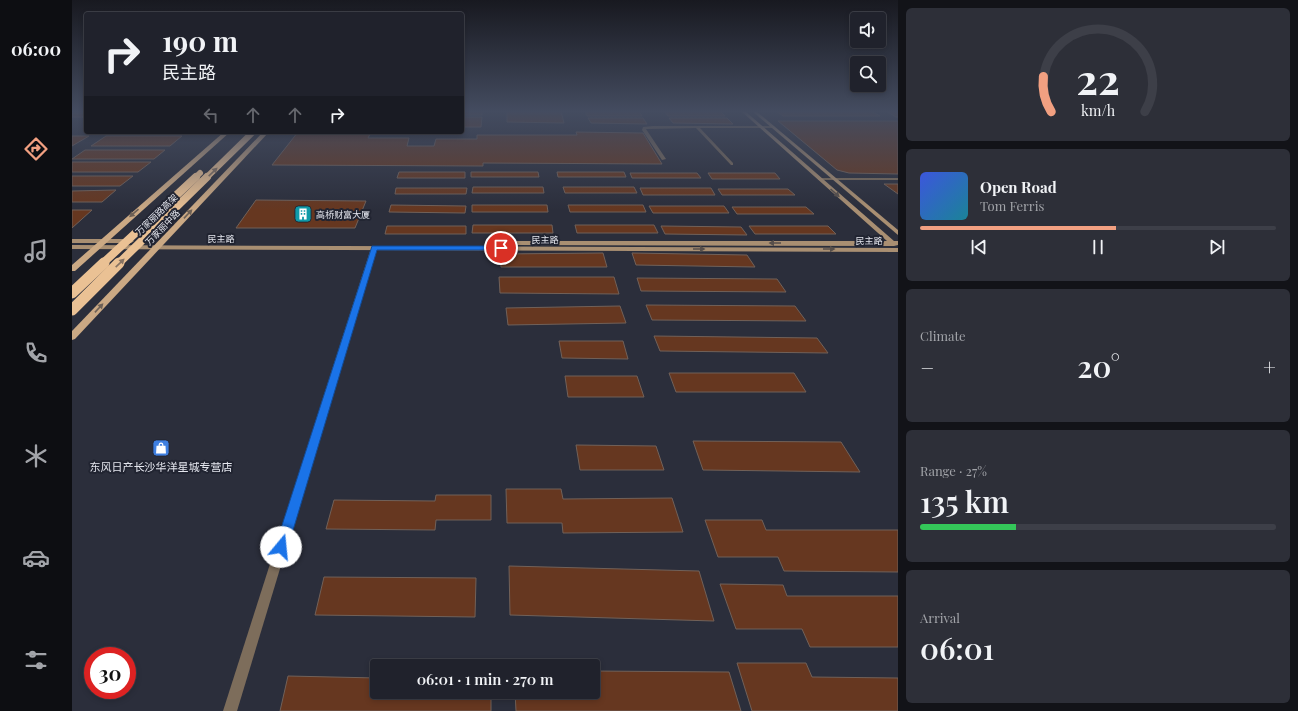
<!DOCTYPE html>
<html lang="en">
<head>
<meta charset="utf-8">
<style>
	body { margin:0; font-family:"Playfair Display","Noto Sans SC",serif; background:#2d2f38; color:#f1f3f6; height:100vh; display:flex; flex-direction:column; font-size:15px; white-space:nowrap }
	* { box-sizing:border-box; margin:0 }
	p { font-size:13px; color:#a2a4a9 }
	.icon { flex:none; width:22px; height:22px; fill:none; stroke:currentColor; stroke-width:2; stroke-linecap:round; stroke-linejoin:round }
	.map { position:relative; flex:1; overflow:hidden }
	.drawer { display:flex; flex-direction:column; gap:8px; padding:8px; background:#121318; width:400px }
	.drawer>* { flex:none }
	.guide { position:absolute; left:12px; top:12px; width:380px; height:122px; border-radius:4px; box-shadow:0 2px 6px #0003,0 0 0 1px #3d3f48; background:#20222c; color:#f1f3f6; overflow:hidden }
	.tools { position:absolute; left:778px; top:12px; display:grid; gap:8px }
	.tools a { display:grid; place-items:center; width:36px; height:36px; border-radius:4px; background:#20222c; box-shadow:0 2px 6px #0003,0 0 0 1px #3d3f48; font-size:20px }
	.speed { position:absolute; left:12px; top:647px; display:flex; gap:8px; font-size:20px; font-weight:700; text-align:center }
	.speed>* { display:grid; place-content:center; width:52px; height:52px; border-radius:50%; background:#20222c; box-shadow:0 2px 6px #0003,0 0 0 1px #3d3f48; line-height:1 }
	.speed .limit { border:6px solid #d22; background:#fff; color:#111 }
	.pin { position:absolute; display:grid; place-items:center; width:34px; height:34px; color:#fff; margin:-17px; border:2px solid #fff; border-radius:50%; box-shadow:0 1px 4px #0007 }
	.me { position:absolute; width:44px; margin:-22px; rotate:17deg; stroke-linejoin:round; filter:drop-shadow(0 0 3px #0008) }
	.turn { display:flex; align-items:center; gap:14px; height:84px; padding:0 12px; font-size:18px }
	.turn .icon { width:52px; height:52px; stroke-width:2.5 }
	.turn b { display:block; font-size:28px; line-height:34px }
	.lanes { display:flex; align-items:center; height:38px; padding:0 12px; background:#0003; justify-content:center; gap:20px; direction:ltr }
	.lanes .off { opacity:.35 }
	.big { font-size:30px; font-weight:600; line-height:1.1 }
	.drawer .tile { flex:1; display:flex; flex-direction:column; justify-content:center; gap:6px; min-width:0; padding:0 14px; border-radius:6px; background:#2d2f38 }
	.drawer .dial { align-items:center; gap:0 }
	.dial svg { height:104px; overflow:visible; fill:none; stroke:#3d3f48; stroke-width:7; stroke-linecap:round; text-anchor:middle }
	.dial text { fill:#f1f3f6; stroke:none }
	.song { display:flex; align-items:center; gap:12px }
	.cover { width:48px; height:48px; border-radius:6px; background:linear-gradient(135deg,hsl(230 70% 55%),hsl(190 70% 35%)) }
	.played { height:4px; border-radius:2px; background:linear-gradient(90deg,#f2a081 55%,#3d3f48 55%) }
	.keys { display:flex; justify-content:space-around; direction:ltr }
	.heat { display:flex; justify-content:space-between; align-items:center; font-size:22px; direction:ltr }
	.charge { height:6px; border-radius:3px; background:linear-gradient(90deg,#34c759 27%,#3d3f48 0) }
	.trip { position:absolute; left:298px; top:659px; width:230px; height:40px; border-radius:4px; background:#20222c; box-shadow:0 2px 6px #0003,0 0 0 1px #3d3f48; font-weight:600; line-height:40px; text-align:center }
	main { display:flex; flex:1; min-height:0 }
	.menu { display:flex; flex-direction:column; width:72px; justify-content:space-around; align-items:center; background:#0d0e12; color:#a2a4a9 }
	.menu .icon { width:28px; height:28px }
	.menu .on { color:#f2a081 }
	.menu b { font-size:18px; color:#f1f3f6 }
	.map>svg:first-child { display:block }
</style>
</head>
<body>
<main>
<nav class="menu">
<b>06:00</b>
<svg class="icon on" aria-label="directions" viewBox="0 0 24 24"><path d="M12 3l9 9-9 9-9-9zM9 14v-3h6M13 9l2 2-2 2"/></svg>
<svg class="icon" aria-label="music" viewBox="0 0 24 24"><path d="M9 18V5l10-2v13"/><circle cx="6" cy="18" r="3"/><circle cx="16" cy="16" r="3"/></svg>
<svg class="icon" aria-label="phone" viewBox="0 0 24 24"><path d="M5 4h4l2 5-3 2q2 4 5 5l2-3 5 2v4C11 20 4 13 5 4z"/></svg>
<svg class="icon" aria-label="climate" viewBox="0 0 24 24"><path d="M12 3v18M4 7l16 10M4 17L20 7"/></svg>
<svg class="icon" aria-label="car" viewBox="0 0 24 24"><path d="M5 17H2v-5l4-1 3-4h7l3 4 3 1v5h-3M9 17h6M6 11h13"/><circle cx="7" cy="17" r="2"/><circle cx="17" cy="17" r="2"/></svg>
<svg class="icon" aria-label="filters" viewBox="0 0 24 24"><path d="M4 7h16M4 17h16"/><circle cx="9" cy="7" r="2"/><circle cx="15" cy="17" r="2"/></svg>
</nav>
<div class="map">
<svg width="826" height="711" viewBox="0 0 826 711">
	<rect width="100%" height="100%" fill="#2b2e3b"/>
	<g fill="#663720" stroke="#716159">
		<rect x="390" y="111" width="20" height="4"/>
		<polygon points="435,111 489,111 492,123 435,122"/>
		<polygon points="513,111 567,111 570,116 515,116"/>
		<polygon points="592,111 648,111 653,116 596,116"/>
		<polygon points="704,111 799,111 808,116 711,116"/>
		<polygon points="814,111 826,111 826,117 824,117"/>
		<polygon points="0,113 14,113 14,114 10,117 12,117 0,117"/>
		<polygon points="390,117 410,117 409,127 390,127"/>
		<polygon points="516,118 571,118 575,124 519,123"/>
		<polygon points="597,118 655,118 661,124 601,123"/>
		<polygon points="706,121 826,121 826,174 777,173 765,170"/>
		<polygon points="226,132 299,132 296,138 337,138 335,146 362,146 364,139 405,139 405,135 505,135 504,132 571,133 590,164 411,163 411,166 200,165"/>
		<polygon points="0,136 17,136 0,146"/>
		<polygon points="34,136 110,136 98,146 19,146"/>
		<polygon points="13,150 93,150 82,159 0,159"/>
		<polygon points="0,162 79,162 66,172 0,172"/>
		<polygon points="327,172 393,172 393,178 325,178"/>
		<polygon points="399,172 466,172 467,177 399,177"/>
		<polygon points="485,172 552,172 554,177 486,177"/>
		<polygon points="558,173 625,173 629,178 560,178"/>
		<polygon points="636,173 703,173 708,179 640,179"/>
		<polygon points="0,176 61,176 48,186 0,186"/>
		<polygon points="812,184 826,184 826,194"/>
		<polygon points="401,187 471,187 472,193 400,193"/>
		<polygon points="491,187 562,187 565,193 493,193"/>
		<polygon points="324,188 395,188 394,194 323,194"/>
		<polygon points="568,188 639,188 643,195 571,195"/>
		<polygon points="646,189 716,189 723,195 650,195"/>
		<polygon points="44,190 30,202 0,202 0,191"/>
		<polygon points="184,200 294,201 283,228 164,228"/>
		<polygon points="319,205 394,206 393,213 317,212"/>
		<polygon points="400,205 475,205 476,212 400,212"/>
		<polygon points="496,205 571,205 574,212 498,212"/>
		<polygon points="577,206 652,206 657,213 581,213"/>
		<polygon points="660,207 734,207 742,214 665,214"/>
		<polygon points="0,210 20,210 0,228"/>
		<polygon points="401,225 480,225 481,233 400,233"/>
		<polygon points="503,225 582,225 586,233 505,233"/>
		<polygon points="315,226 394,226 394,234 313,234"/>
		<polygon points="589,226 669,227 675,235 593,234"/>
		<polygon points="677,226 756,226 764,234 683,234"/>
		<polygon points="531,253 535,267 429,267 428,254"/>
		<polygon points="560,253 675,255 683,267 564,265"/>
		<polygon points="427,277 542,277 547,294 428,293"/>
		<polygon points="565,278 705,279 714,292 569,291"/>
		<polygon points="574,305 723,306 734,321 580,320"/>
		<polygon points="548,306 554,323 436,325 434,308"/>
		<polygon points="582,336 745,338 756,353 588,351"/>
		<polygon points="487,341 551,341 556,359 490,358"/>
		<polygon points="597,373 722,373 734,392 604,392"/>
		<polygon points="493,376 565,376 572,397 496,397"/>
		<polygon points="621,441 769,442 788,472 631,470"/>
		<polygon points="504,445 584,446 592,470 508,470"/>
		<polygon points="434,489 489,489 491,499 600,498 611,532 491,533 490,523 435,523"/>
		<polygon points="364,495 419,495 419,520 364,520 363,530 254,529 262,500 363,501"/>
		<polygon points="633,520 690,520 694,530 826,530 826,572 712,571 706,557 646,557"/>
		<polygon points="437,566 627,571 642,621 438,615"/>
		<polygon points="252,577 404,578 403,617 243,615"/>
		<polygon points="648,584 711,585 715,596 826,596 826,647 738,647 730,629 664,629"/>
		<polygon points="665,663 734,663 740,677 826,678 826,711 680,711"/>
		<polygon points="521,671 657,672 669,711 444,711 443,692 521,692"/>
		<polygon points="216,676 305,678 305,692 419,692 419,711 208,711"/>
	</g>
	<g fill="none" stroke-linecap="round" stroke-linejoin="round">
		<g fill="#7d6d5b" fill-rule="evenodd">
			<polygon points="581,126 701,126 703,127 701,128 628,128 661,163 661,165 659,165 624,128 574,129 594,159 590,160 570,130 571,127"/>
			<rect x="746" y="178" width="80" height="2"/>
			<polygon points="302,246 305,248 165,711 151,711 299,248"/>
		</g>
		<g fill="#a98f72" fill-rule="evenodd">
			<polygon points="669,111 673,111 822,241 826,241 826,245 822,246 443,245 440,243 443,241 815,241"/>
			<polygon points="680,111 684,111 826,230 826,235"/>
			<polygon points="0,239 59,239 62,241 59,243 0,243"/>
			<polygon points="0,245 826,248 826,252 0,249"/>
		</g>
		<g fill="#cba984" fill-rule="evenodd">
			<polygon points="152,132 158,132 3,271 0,271 0,265"/>
			<polygon points="191,132 197,132 3,339 0,340 0,331"/>
		</g>
		<g stroke="#eac194" stroke-width="6">
			<polyline points="123,178 128,173"/>
			<polyline points="134,178 181,132"/>
		</g>
		<g stroke="#eac194" stroke-width="8">
			<polyline points="30,264 124,177"/>
			<polyline points="46,264 135,177"/>
		</g>
		<g stroke="#eac194" stroke-width="11">
			<polyline points="0,293 32,263"/>
			<polyline points="0,310 47,263"/>
		</g>
	</g>
	<defs><path id="oneway-solid" d="M-6-.8H1V-3.2L6.5 0L1 3.2V.8H-6Z"/></defs>
	<g fill="#867262">
		<use href="#oneway-solid" transform="translate(141 172) rotate(-44)"/>
		<use href="#oneway-solid" transform="translate(48 263) rotate(-44)"/>
	</g>
	<g fill="#574f4b">
		<use href="#oneway-solid" transform="translate(763 193) rotate(42)"/>
		<use href="#oneway-solid" transform="translate(703 243) rotate(-180)"/>
		<use href="#oneway-solid" transform="translate(627 249)"/>
		<use href="#oneway-solid" transform="translate(757 249)"/>
	</g>
	<g fill="#6d6056">
		<use href="#oneway-solid" transform="translate(62 213) rotate(139)"/>
		<use href="#oneway-solid" transform="translate(116 214) rotate(-47)"/>
		<use href="#oneway-solid" transform="translate(27 308) rotate(-47)"/>
	</g>
	<linearGradient id="sky" x2="0" y2="1"><stop stop-color="#181920"/><stop offset="0.53" stop-color="#444c60"/><stop offset="1" stop-color="#444c60" stop-opacity="0"/></linearGradient>
	<rect width="826" height="210" fill="url(#sky)"/>
	<polygon fill="#1a73e8" stroke="#114b97" points="300,246 429,246 433,248 429,250 305,250 216,547 214,551 209,553 205,551 203,547"/>
	<defs>
		<g id="building-square" transform="scale(0.9)"><rect x="-9" y="-9" width="18" height="18" rx="4" fill="#0f9aa8" stroke="#212431"/><path d="M-4-6H4V6H1V3H-1V6H-4ZM-2.5-4.3h1.7v1.8h-1.7ZM.8-4.3h1.7v1.8H.8ZM-2.5-1h1.7V.8h-1.7ZM.8-1h1.7V.8H.8Z" fill="#fff"/></g>
		<g id="shop-square" transform="scale(0.9)"><rect x="-9" y="-9" width="18" height="18" rx="4" fill="#3f7fe0" stroke="#212431"/><path d="M-5-2.5h2.3a2.7 3.5 0 0 1 5.4 0H5L5.5 6h-11ZM-1.5-2.5h3a1.5 2.3 0 0 0-3 0Z" fill="#fff"/></g>
	</defs>
	<g fill-rule="evenodd">
		<use href="#building-square" x="231" y="214"/>
		<use href="#shop-square" x="89" y="448"/>
	</g>
	<g text-anchor="middle" dominant-baseline="central" stroke-width="4" stroke-linejoin="round" paint-order="stroke">
		<g font-size="9" fill="#e4e6ee" stroke="#212431">
			<text transform="translate(84 214) rotate(-44)">万家丽路高架</text>
			<text transform="translate(90 227) rotate(-46)">万家丽中路</text>
			<text x="149" y="238">民主路</text>
			<text x="473" y="239">民主路</text>
			<text x="797" y="240">民主路</text>
		</g>
		<g font-size="9" fill="#e4e6ee" stroke="#212431" text-anchor="start">
			<text x="244" y="214">高桥财富大厦</text>
		</g>
		<g font-size="11" fill="#e4e6ee" stroke="#212431">
			<text x="89" y="466">东风日产长沙华洋星城专营店</text>
		</g>
	</g>
</svg>
<div class="tools">
<a><svg class="icon" aria-label="sound" viewBox="0 0 24 24"><path d="M4 9h4l5-4v14l-5-4H4zM17 9q2 3 0 6"/></svg></a>
<a><svg class="icon" aria-label="search" viewBox="0 0 24 24"><circle cx="10" cy="10" r="6"/><path d="M15 15l6 6"/></svg></a>
</div>
<div class="speed"><div class="limit">30</div></div>
<div class="pin" style="left:429px;top:248px;background:#d93025"><svg class="icon" aria-label="arrive" viewBox="0 0 24 24"><path d="M6 21V4h12l-3 4 3 4H6"/></svg></div>
<svg class="me" style="left:209px;top:547px" viewBox="-20 -20 40 40"><circle r="19" fill="#fff"/><path d="M0-13L10 11 0 6-10 11z" fill="#1a73e8"/></svg>
<div class="trip">06:01 · 1 min · 270 m</div>
<div class="guide">
<div class="turn"><svg class="icon" aria-label="right" viewBox="0 0 24 24"><path d="M7 20v-9h11M14 6l5 5-5 5"/></svg><div><b>190 m</b>民主路</div></div>
<div class="lanes"><svg class="icon off" aria-label="left" viewBox="0 0 24 24"><path d="M17 20v-9H6M10 6l-5 5 5 5"/></svg><svg class="icon off" aria-label="ahead" viewBox="0 0 24 24"><path d="M12 20V5M6 11l6-6 6 6"/></svg><svg class="icon off" aria-label="ahead" viewBox="0 0 24 24"><path d="M12 20V5M6 11l6-6 6 6"/></svg><svg class="icon" aria-label="right" viewBox="0 0 24 24"><path d="M7 20v-9h11M14 6l5 5-5 5"/></svg></div>
</div>
</div>
<section class="drawer">
<div class="tile dial"><svg viewBox="0 0 100 80">
<path d="M14 69A42 42 0 1 1 86 69"/>
<path d="M14 69A42 42 0 0 1 8 42" stroke="#f2a081"/>
<text x="50" y="56" font-size="32" font-weight="700">22</text>
<text x="50" y="72" font-size="11">km/h</text>
</svg></div>
<div class="tile">
<div class="song"><i class="cover"></i><div><b>Open Road</b><p>Tom Ferris</p></div></div>
<div class="played"></div>
<div class="keys"><svg class="icon" aria-label="previous" viewBox="0 0 24 24"><path d="M18 5L8 12l10 7zM5 5v14"/></svg><svg class="icon" aria-label="pause" viewBox="0 0 24 24"><path d="M8 5v14M16 5v14"/></svg><svg class="icon" aria-label="next" viewBox="0 0 24 24"><path d="M6 5l10 7-10 7zM19 5v14"/></svg></div>
</div>
<div class="tile"><p>Climate</p>
<div class="heat"><a>−</a><b class="big">20°</b><a>+</a></div>
</div>
<div class="tile"><p>Range · 27%</p><b class="big">135 km</b><div class="charge"></div></div>
<div class="tile"><p>Arrival</p><b class="big">06:01</b></div>
</section>
</main>
</body>
</html>
